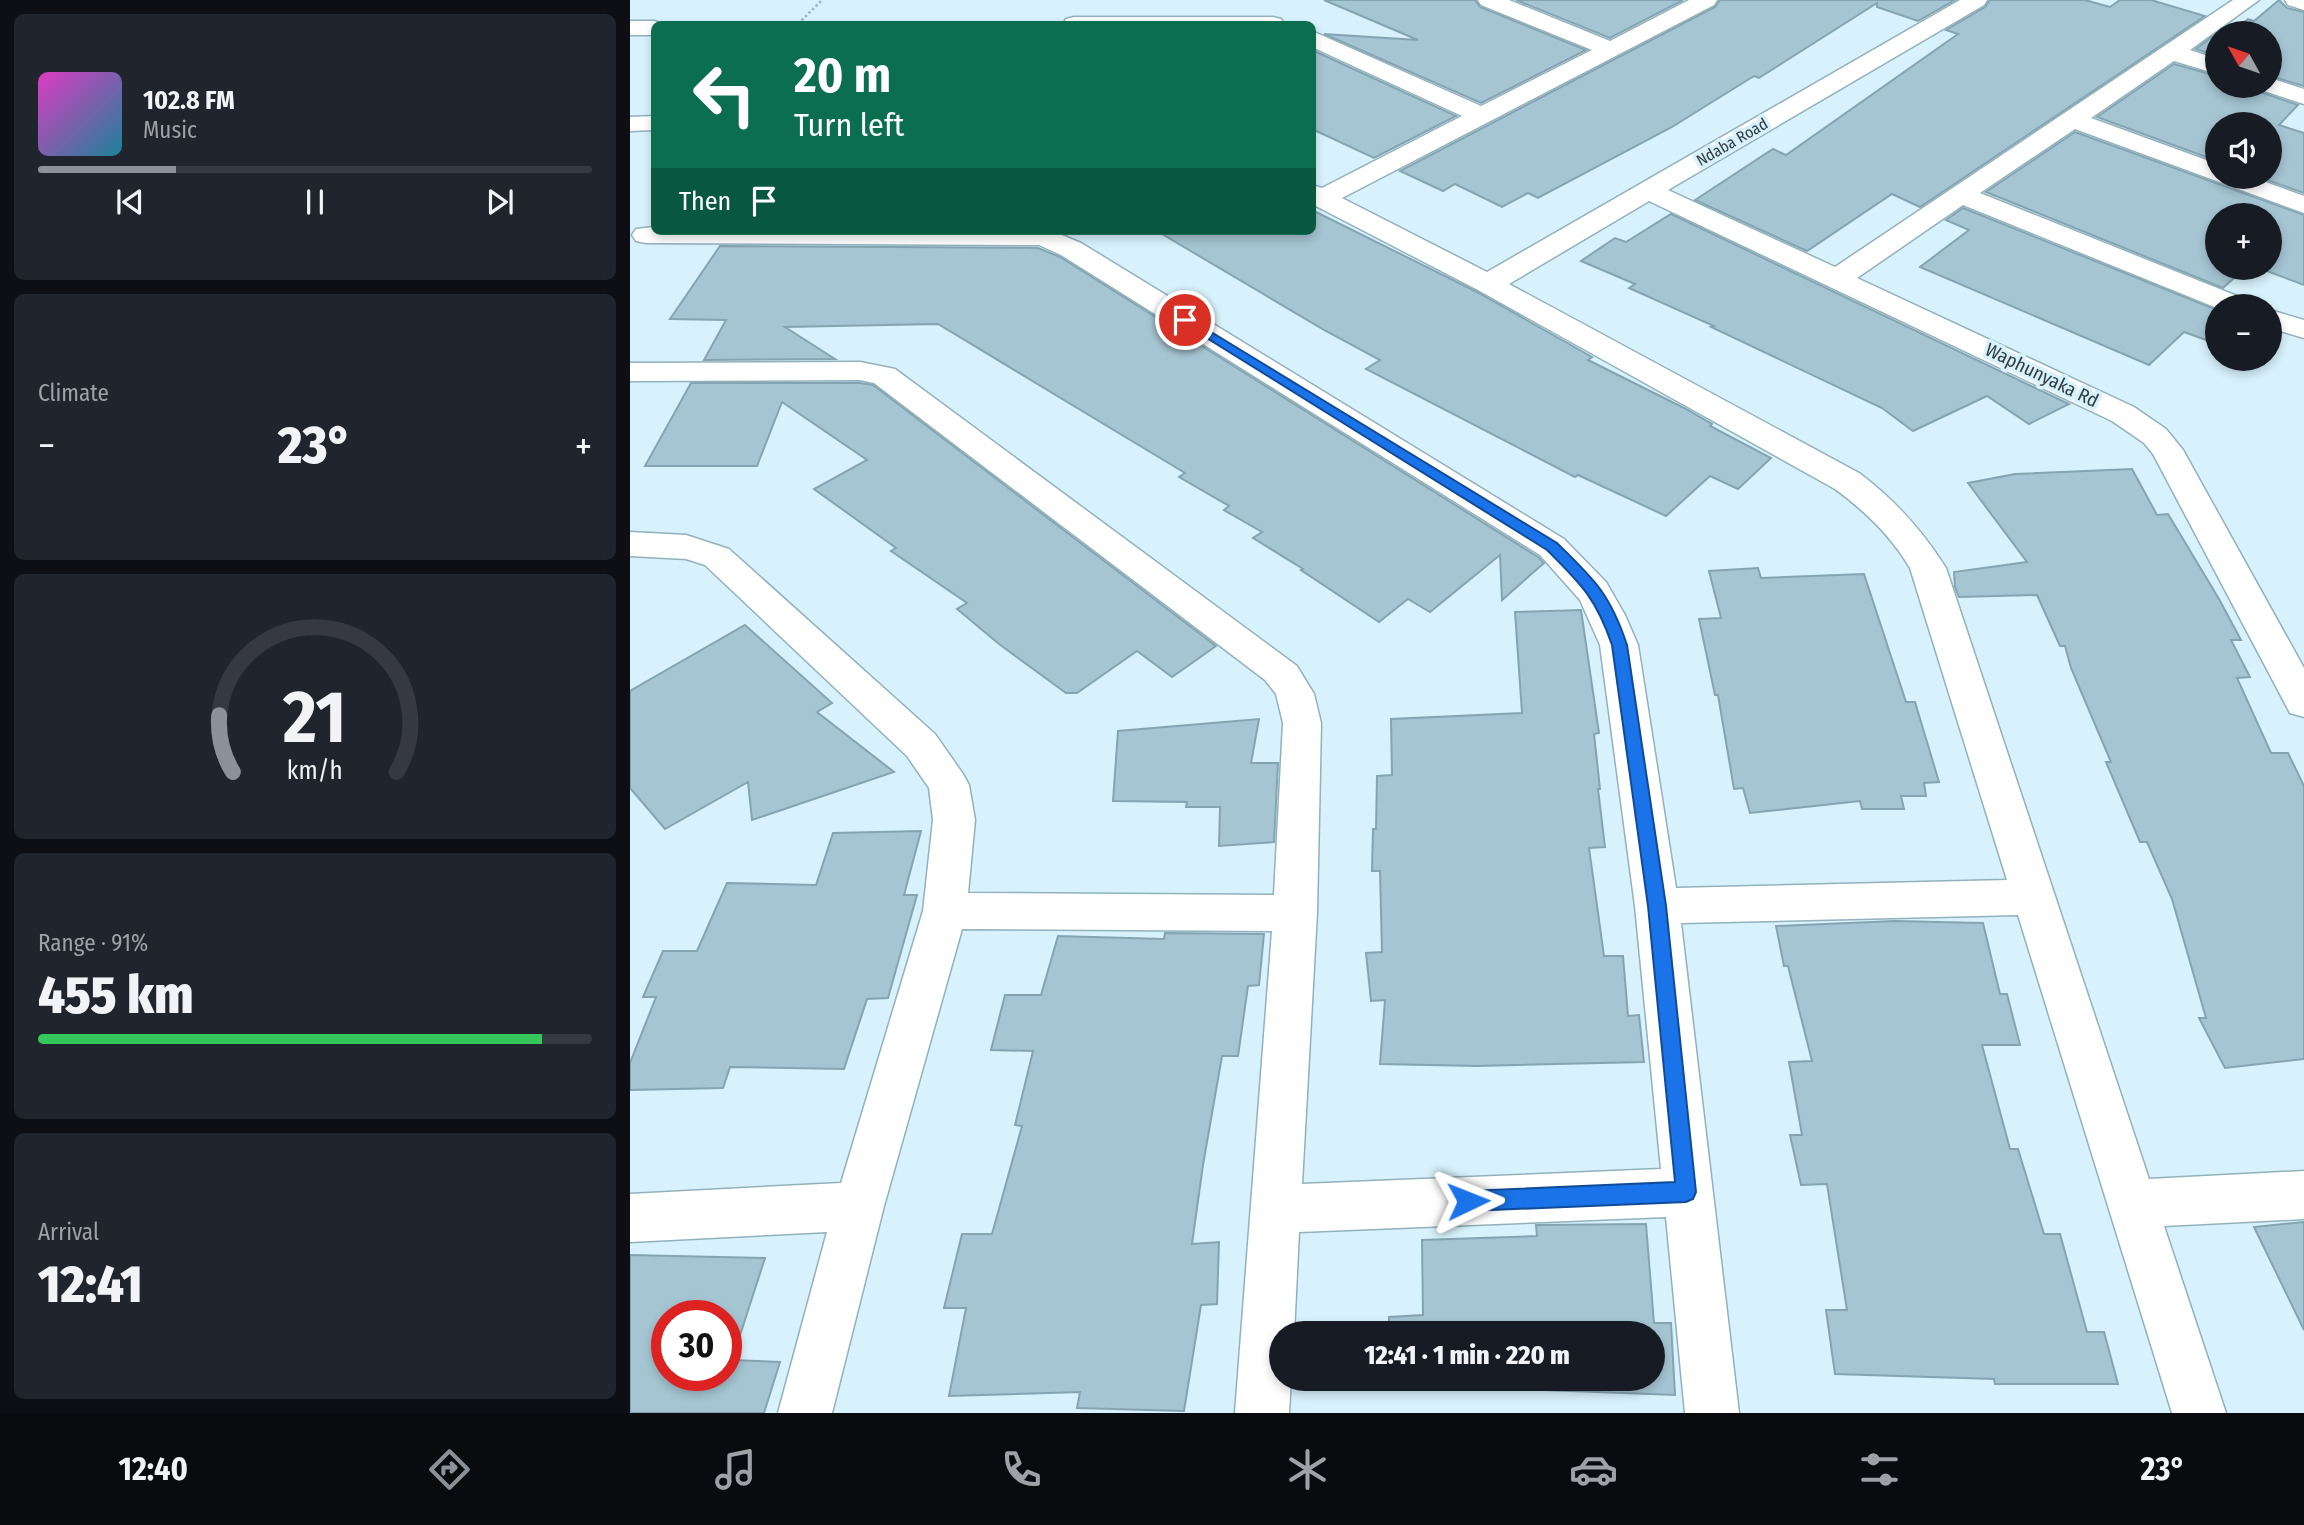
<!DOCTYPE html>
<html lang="en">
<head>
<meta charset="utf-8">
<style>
	body { margin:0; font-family:"Fira Sans Condensed",sans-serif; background:#20242c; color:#f1f3f6; height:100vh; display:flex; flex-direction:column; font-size:26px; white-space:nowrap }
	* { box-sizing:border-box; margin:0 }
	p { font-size:23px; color:#9ea1a6 }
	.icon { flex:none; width:38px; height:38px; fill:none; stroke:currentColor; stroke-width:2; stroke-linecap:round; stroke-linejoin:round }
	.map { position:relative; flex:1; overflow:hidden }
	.drawer { display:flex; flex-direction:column; gap:14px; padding:14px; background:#0d0f14; width:630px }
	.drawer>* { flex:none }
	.top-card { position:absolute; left:21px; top:21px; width:665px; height:214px; border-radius:10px; box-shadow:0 4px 10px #0003; background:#0b6e4f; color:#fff; overflow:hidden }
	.needle { width:46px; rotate:310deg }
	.controls { position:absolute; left:1575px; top:21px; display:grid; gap:14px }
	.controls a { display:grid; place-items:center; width:77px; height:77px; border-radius:50%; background:#171b24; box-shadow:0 4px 10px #0003; font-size:35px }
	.speed { position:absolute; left:21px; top:1300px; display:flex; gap:14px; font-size:35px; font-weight:700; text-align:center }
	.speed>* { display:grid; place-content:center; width:91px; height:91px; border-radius:50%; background:#171b24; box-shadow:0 4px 10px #0003; line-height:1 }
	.speed .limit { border:10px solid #d22; background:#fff; color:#111 }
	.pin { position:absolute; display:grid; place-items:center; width:60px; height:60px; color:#fff; margin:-30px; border:4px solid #fff; border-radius:50%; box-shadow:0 2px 7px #0007 }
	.me { position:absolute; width:77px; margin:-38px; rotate:88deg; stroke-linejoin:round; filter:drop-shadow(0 0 5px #0008) }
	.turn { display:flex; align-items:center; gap:24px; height:147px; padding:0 28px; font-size:32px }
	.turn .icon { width:91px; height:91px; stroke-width:2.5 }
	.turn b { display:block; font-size:49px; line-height:60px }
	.then { display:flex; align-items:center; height:66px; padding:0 28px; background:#0003; gap:14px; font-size:26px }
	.big { font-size:52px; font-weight:800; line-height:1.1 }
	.drawer .widget { flex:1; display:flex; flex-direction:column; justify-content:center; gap:10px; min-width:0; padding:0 24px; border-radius:10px; background:#20242c }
	.drawer .dial { align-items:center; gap:0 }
	.dial svg { height:182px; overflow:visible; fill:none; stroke:#363941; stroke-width:7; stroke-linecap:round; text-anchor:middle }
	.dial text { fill:#f1f3f6; stroke:none }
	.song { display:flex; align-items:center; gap:21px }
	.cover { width:84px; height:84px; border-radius:10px; background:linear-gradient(135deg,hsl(310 70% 55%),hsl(190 70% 35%)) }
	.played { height:7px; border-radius:4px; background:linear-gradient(90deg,#8c9099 25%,#363941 25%) }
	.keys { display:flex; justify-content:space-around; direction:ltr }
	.heat { display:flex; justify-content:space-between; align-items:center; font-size:38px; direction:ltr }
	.charge { height:10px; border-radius:5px; background:linear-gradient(90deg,#34c759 91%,#363941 0) }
	.trip { position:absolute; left:639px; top:1321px; width:396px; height:70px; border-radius:35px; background:#171b24; box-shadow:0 4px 10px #0003; font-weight:800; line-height:70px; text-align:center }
	.tab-bar { display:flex; height:112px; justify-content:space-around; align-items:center; background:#090b0e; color:#9ea1a6 }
	.tab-bar .icon { width:49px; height:49px }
	.tab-bar .active { color:#8c9099 }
	.tab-bar b { font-size:32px; color:#f1f3f6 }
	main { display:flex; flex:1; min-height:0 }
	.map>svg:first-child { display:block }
</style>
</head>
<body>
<main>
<section class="drawer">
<div class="widget">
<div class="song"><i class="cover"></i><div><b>102.8 FM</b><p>Music</p></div></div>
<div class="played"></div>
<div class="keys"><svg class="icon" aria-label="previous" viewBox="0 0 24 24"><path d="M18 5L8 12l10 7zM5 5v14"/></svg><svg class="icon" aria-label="pause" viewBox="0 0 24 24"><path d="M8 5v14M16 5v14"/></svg><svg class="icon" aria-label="next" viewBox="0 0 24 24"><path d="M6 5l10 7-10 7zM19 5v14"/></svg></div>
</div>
<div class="widget"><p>Climate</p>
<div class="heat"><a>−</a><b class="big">23°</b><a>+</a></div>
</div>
<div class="widget dial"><svg viewBox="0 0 100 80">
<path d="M14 69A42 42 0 1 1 86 69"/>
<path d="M14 69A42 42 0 0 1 8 44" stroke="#8c9099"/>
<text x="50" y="56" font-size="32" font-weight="700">21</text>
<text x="50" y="72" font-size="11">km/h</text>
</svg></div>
<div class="widget"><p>Range · 91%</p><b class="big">455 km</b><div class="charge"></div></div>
<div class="widget"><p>Arrival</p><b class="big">12:41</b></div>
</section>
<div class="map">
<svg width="1674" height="1413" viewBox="0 0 1674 1413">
	<rect width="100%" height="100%" fill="#d7f2fc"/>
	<g fill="#a5c5d2" stroke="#84a4b1" stroke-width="2" fill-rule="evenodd">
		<polygon points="694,0 845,0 850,7 956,50 851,103 694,34 788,40"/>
		<polygon points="886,0 1053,0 980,38"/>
		<polygon points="1090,0 1325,0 1288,21 1247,7 1247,3 1129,78 1124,76 1042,127 908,198 898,193 872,207 825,184 813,191 770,171 1085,7"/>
		<polygon points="1360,0 1455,0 1480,7 1490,0 1521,0 1575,16 1290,207 1262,194 1177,251 1065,200 1143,149 1156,155 1328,34 1316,30 1355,7"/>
		<polygon points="1649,0 1657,8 1674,12 1674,86 1640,76 1640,33 1588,33 1601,24 1609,26 1618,19 1624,21"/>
		<polygon points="1587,33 1587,56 1566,49"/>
		<polygon points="682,50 826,116 744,158 682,129"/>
		<polygon points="1544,64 1587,76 1587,86 1625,86 1630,92 1668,105 1649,125 1674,133 1674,193 1629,177 1640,177 1640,124 1587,124 1587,161 1467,117"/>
		<polygon points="1445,132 1674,215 1674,285 1629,268 1640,268 1640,215 1587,215 1587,268 1615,268 1593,288 1356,192"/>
		<polygon points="1333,208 1587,310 1587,344 1554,332 1519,365 1290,267 1339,230 1316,220"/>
		<polygon points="682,210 847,292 962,357 958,360 1054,408 1082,424 1080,426 1141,458 1108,489 1080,476 1036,516 948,475 945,477 736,369 750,360 694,330 527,231 682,231"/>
		<polygon points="1041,214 1439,404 1399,424 1357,396 1283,431 1252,408 1081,327 1084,326 999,288 1005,284 951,261 985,238 996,242"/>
		<polygon points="90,246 408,248 430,257 908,557 914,563 872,600 870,555 800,612 778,599 749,622 671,570 673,569 623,538 632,532 594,510 599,506 549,477 555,473 308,324 155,327 205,359 74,360 96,320 40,319"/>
		<polygon points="61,383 230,383 243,385 586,646 542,677 507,651 447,693 436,693 369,644 327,609 337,603 261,551 266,548 184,489 237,460 152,402 127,466 15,466"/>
		<polygon points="1502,469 1527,515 1538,514 1589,599 1611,640 1601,640 1620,677 1607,678 1641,753 1658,753 1674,786 1674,1059 1595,1068 1569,1018 1576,1018 1542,899 1517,842 1510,842 1476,762 1481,762 1441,668 1435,646 1430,646 1407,595 1329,597 1325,587 1324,572 1397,562 1338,483 1385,474"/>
		<polygon points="1128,568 1131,578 1234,574 1276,702 1285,702 1309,782 1294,783 1296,796 1271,796 1274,809 1232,809 1230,801 1120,813 1113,788 1104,789 1088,695 1085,695 1069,619 1091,618 1079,571"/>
		<polygon points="951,610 969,733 964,734 970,789 968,789 975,847 959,848 974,956 993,956 998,1016 1009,1015 1014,1062 847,1066 750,1064 755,1000 741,1001 736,953 752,952 750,871 742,871 743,829 746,829 747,776 762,775 761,719 892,713 885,612"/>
		<polygon points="115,625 202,703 187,712 264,772 122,820 118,782 35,829 0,788 0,691"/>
		<polygon points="629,719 621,763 648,763 644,842 589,846 590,807 556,807 557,802 483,801 488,731"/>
		<polygon points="291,831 274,895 287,895 258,998 237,999 214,1069 100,1067 93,1088 0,1090 0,1063 26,997 13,997 33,951 67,951 97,883 186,885 203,833"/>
		<polygon points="1265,921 1353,923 1370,994 1377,994 1390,1045 1352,1045 1380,1149 1388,1149 1414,1234 1430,1234 1457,1332 1474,1332 1488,1384 1365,1384 1364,1379 1205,1374 1196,1310 1217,1310 1197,1184 1171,1185 1160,1135 1172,1135 1159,1062 1182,1061 1158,966 1154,966 1146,926"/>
		<polygon points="535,933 634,934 629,985 618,986 608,1056 592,1056 573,1165 562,1244 589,1242 587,1304 571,1305 554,1411 447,1408 450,1392 319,1396 336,1308 314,1308 332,1234 362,1234 392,1126 385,1125 403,1051 361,1050 375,995 411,995 428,936 534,939"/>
		<polygon points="1674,1222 1674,1330 1624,1227"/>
		<polygon points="1016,1224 1024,1323 1041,1323 1045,1395 914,1390 914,1379 1022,1379 1022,1334 759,1334 759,1317 793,1315 792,1240 907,1236 906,1225"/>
		<path d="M0,1255L135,1258L102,1360L150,1362L134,1413H0ZM37,1316H96V1376H37Z"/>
	</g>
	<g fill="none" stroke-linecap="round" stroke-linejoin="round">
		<g stroke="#91b1bd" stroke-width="3">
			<g id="minor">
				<path d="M848,0H879L980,41L1059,0H1087L1084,5L712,198L857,272L1330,0H1357L1354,5L1038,190L1205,267L1603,0H1629L1560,50L1587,59V74L1544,61L1461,118L1587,164V177H1622L1674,196V213L1445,129L1350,193L1617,300L1621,306H1587V308L1333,205L1227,278L1504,407L1536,429L1553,450L1674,668V717L1660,713L1523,454L1514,443L1482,421L1019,201L879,284L1229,473C1265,500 1292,530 1316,568L1519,1179L1674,1171V1219L1534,1226L1596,1413H1542L1388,915L1051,923L1109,1413H1055L1036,1217L669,1232L664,1334H651V1379H661L659,1413H605L642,931L332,929L254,1206L202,1413H148L197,1232L0,1242V1194L211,1183L293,911L303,820L299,788L277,756L75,565L56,559L0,556V532L56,535L99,549L305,734L333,774L339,785L345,820L338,893L644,895L653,723L646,694L635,680L244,383L230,380L0,381V363L230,362L265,369L667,666L684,694L691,723L687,913L672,1184L1031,1169L1005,906L970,645L950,600L910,555L431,255L409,245L16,243L6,241L2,235L6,229L24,227V231H422L451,243L934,539L976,582L995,615L1008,645L1046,888L1377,880L1280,568C1261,536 1235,511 1205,489L848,290L682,204V185L692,188L832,116L682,47V31L851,106L962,50L851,5Z"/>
				<polygon points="1655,0 1674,0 1674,10 1658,5"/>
				<polygon points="444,17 643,17 651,19 654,24 433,24 436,19"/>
				<polygon points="0,21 24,21 33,24 24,24 24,35 0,35"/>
				<polygon points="1640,78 1674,89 1674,104 1631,90 1628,86 1640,86"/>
				<polygon points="24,116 24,130 0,131 0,117"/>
				<polygon points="1640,310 1674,320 1674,338 1640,328"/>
			</g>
		</g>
		<polyline stroke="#9db4bc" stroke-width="2.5" stroke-dasharray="2.5 2.5" stroke-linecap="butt" points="168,24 192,0"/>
		<use href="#minor" fill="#fff" fill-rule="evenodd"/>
	</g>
	<path fill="#1a73e8" stroke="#114b97" stroke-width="2" d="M555,316L927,543C965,580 980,594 997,645L1036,906L1066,1192L1063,1199L1056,1202L838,1211L830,1208L827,1201L830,1194L838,1191L1045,1182L1018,906L982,645C966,598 951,584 917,550L551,322L549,320Z"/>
	<g text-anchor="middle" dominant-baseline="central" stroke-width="7" stroke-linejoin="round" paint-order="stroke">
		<g font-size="16" fill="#313f44" stroke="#d7f2fc">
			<text transform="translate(1102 142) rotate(-30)">Ndaba Road</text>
		</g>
		<g font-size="19" fill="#313f44" stroke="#d7f2fc">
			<text transform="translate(1412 375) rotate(26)">Waphunyaka Rd</text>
		</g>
	</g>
</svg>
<div class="controls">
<a><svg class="needle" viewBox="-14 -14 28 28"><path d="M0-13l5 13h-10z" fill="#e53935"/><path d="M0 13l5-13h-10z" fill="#9ea1a6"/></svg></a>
<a><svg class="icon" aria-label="sound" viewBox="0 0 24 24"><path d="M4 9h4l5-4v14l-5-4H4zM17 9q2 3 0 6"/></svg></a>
<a>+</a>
<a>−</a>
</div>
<div class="speed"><div class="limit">30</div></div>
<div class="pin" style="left:555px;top:320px;background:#d93025"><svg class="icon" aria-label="arrive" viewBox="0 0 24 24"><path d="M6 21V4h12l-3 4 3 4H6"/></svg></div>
<svg class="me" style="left:838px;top:1201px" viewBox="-20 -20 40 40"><path d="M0-17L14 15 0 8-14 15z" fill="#1a73e8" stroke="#fff" stroke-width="4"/></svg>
<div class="trip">12:41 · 1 min · 220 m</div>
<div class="top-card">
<div class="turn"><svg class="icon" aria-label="left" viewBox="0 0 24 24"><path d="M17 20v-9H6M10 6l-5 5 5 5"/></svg><div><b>20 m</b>Turn left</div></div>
<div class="then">Then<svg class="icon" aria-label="arrive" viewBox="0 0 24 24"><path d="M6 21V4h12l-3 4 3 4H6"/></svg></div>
</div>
</div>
</main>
<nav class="tab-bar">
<b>12:40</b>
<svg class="icon active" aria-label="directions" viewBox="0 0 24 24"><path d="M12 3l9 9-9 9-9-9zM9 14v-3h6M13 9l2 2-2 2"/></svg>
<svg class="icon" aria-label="music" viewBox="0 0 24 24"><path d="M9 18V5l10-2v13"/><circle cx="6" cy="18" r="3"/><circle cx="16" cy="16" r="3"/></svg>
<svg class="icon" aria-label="phone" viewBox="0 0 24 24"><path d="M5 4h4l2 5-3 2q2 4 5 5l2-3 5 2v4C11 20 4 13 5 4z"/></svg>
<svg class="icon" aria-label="climate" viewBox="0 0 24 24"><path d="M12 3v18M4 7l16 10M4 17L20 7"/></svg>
<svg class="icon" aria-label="car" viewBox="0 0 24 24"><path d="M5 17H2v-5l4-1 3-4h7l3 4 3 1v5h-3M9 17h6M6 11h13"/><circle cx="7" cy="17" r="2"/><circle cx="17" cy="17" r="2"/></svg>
<svg class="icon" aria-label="filters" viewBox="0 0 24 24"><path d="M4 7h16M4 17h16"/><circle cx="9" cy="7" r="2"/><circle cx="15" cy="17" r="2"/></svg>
<b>23°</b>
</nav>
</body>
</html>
